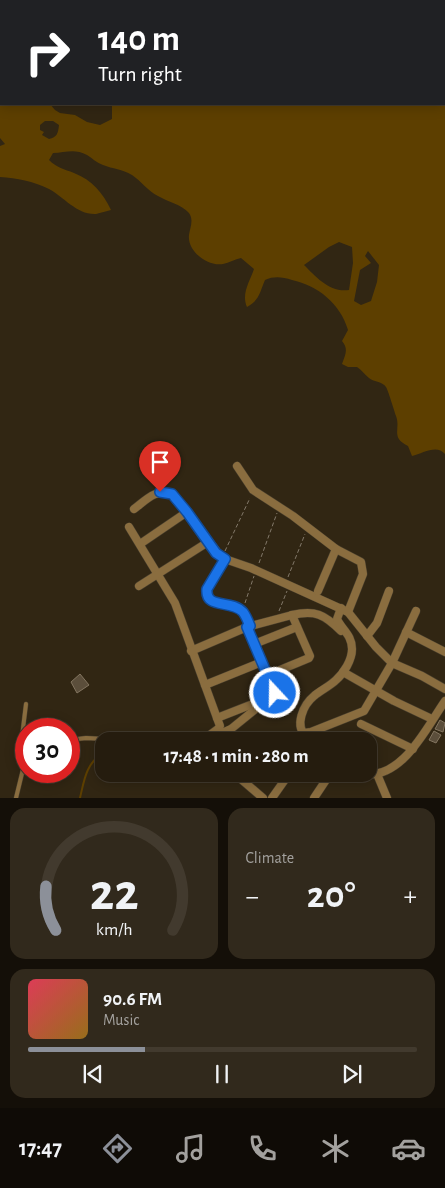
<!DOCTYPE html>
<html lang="en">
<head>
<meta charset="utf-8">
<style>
	body { margin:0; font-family:"Alegreya Sans",sans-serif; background:#31291c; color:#f1f3f6; height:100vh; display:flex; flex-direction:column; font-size:19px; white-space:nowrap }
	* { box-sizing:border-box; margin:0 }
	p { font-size:16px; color:#a3a19e }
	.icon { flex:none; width:28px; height:28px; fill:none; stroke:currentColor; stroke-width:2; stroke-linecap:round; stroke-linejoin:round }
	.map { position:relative; height:798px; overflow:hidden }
	.panel { display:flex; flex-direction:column; gap:10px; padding:10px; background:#140f08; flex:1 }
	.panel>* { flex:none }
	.top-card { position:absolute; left:0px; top:0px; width:445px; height:105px; box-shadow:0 2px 12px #0003,0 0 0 1px #423a2e; background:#202124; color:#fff; overflow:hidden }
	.speed { position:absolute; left:15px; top:718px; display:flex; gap:10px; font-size:25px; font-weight:700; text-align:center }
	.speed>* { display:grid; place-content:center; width:65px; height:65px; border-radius:50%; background:#251c0e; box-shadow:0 2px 12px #0003,0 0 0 1px #423a2e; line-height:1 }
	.speed .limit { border:8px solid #d22; background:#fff; color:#111 }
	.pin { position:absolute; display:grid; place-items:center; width:42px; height:42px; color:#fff; margin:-51px -21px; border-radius:50% 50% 50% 0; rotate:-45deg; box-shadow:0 0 5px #0007 }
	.pin .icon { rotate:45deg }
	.me { position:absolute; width:55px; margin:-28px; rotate:339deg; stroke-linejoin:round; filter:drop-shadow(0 0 4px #0008) }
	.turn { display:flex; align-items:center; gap:18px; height:105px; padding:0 15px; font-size:22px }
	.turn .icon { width:65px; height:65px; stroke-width:2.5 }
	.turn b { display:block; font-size:35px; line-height:42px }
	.big { font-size:38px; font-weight:700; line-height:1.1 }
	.panel .widget { flex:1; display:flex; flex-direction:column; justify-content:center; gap:8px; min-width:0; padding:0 18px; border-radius:15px; background:#31291c }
	.panel .dial { align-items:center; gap:0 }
	.dial svg { height:130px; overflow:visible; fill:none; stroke:#423a2e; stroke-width:7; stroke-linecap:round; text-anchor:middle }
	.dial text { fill:#f1f3f6; stroke:none }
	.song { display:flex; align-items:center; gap:15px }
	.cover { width:60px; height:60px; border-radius:8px; background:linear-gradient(135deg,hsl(350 70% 55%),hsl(40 70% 35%)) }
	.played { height:5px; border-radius:2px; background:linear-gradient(90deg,#8c9099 30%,#423a2e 30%) }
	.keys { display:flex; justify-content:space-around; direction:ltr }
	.heat { display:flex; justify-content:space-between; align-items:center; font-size:28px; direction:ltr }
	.panel .tiles { flex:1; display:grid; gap:10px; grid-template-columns:1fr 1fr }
	.widget:last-child { grid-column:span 2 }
	.trip { position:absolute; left:95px; top:732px; width:282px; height:50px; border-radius:15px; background:#251c0e; box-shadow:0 2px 12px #0003,0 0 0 1px #423a2e; font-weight:700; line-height:50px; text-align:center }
	.dock { display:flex; height:80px; justify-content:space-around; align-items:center; background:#0f0b06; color:#a3a19e }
	.dock .icon { width:35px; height:35px }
	.dock .active { color:#8c9099 }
	.dock b { font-size:22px; color:#f1f3f6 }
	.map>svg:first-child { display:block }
</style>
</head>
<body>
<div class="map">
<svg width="445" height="798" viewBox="0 0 445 798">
	<rect width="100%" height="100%" fill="#312613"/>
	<path fill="#5d3f00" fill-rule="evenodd" d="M0,0H445V454C437,444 423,453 412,456L408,446C390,437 401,429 396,416C394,410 388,390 386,387C382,381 373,382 369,378C364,374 362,370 357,367H348L342,364C345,355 349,349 342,341L348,330C340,303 318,286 292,280C282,277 274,276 265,280C260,291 260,300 247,307C241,294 250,281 254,269L241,258C235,259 229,263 223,264C208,267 187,251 189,235C190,228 194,220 189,213C181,204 168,202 158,196C148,191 141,181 132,175C122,169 113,169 103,165C97,163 92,158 87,155C74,148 65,153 53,153L49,160C57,168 64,169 74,173C92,180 103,193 111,210C106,211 101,213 96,214C77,215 64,197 49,189C33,181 17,178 0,177V146L5,144L0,138V84L1,104H50L55,110L60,113L75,115L87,122L100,125L112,119V104H444V1H1V77ZM45,121H53L59,125C58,134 57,137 49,139L42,135L44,132L40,130V125ZM339,242L352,247L353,263L349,290C330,293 316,277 304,265L329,247ZM368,251L379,265L377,282L371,301L361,305L354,301L360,270L371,263L365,256Z"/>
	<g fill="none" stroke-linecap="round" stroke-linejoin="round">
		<path stroke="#5d3f00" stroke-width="2" d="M80,798C84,781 86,762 104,753"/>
	</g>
	<g fill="#5b4e3b" stroke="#837560">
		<polygon points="80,674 89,685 77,693 71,682"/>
		<polygon points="440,720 445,723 443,732 435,729"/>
		<polygon points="434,731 441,735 436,743 429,740"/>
	</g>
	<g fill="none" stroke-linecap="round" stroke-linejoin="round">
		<g stroke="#4b412f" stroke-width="5">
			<g id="service">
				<polyline points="69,740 86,738 105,739"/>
				<polyline points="24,761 20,753 26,704"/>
				<polyline points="16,798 26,757"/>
			</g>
		</g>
		<g stroke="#4b412f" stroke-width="9">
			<g id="minor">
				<polyline points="237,466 253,490 293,516 336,549 361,562 363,574 348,612"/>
				<path d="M134,509C146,500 156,488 172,494L222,558L251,568L348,612L376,647L392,663L422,676L445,689"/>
				<polyline points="129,527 175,603 217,718 220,726 218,729 207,737 199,738 196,741"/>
				<polyline points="140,544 187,512"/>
				<path d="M225,559L207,589C205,609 226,600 240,609C245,613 248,620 250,626"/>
				<polyline points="139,586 208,542"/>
				<polyline points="318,591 336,549"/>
				<path d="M292,615C315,610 324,614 341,631"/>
				<polyline points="406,632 445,652"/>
				<polyline points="367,636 377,623 389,591"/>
				<polyline points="254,644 297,627"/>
				<polyline points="191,651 247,627 292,615 310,656 309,658 268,675"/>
				<polyline points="343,672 394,701 432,719"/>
				<polyline points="205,685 262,662"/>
				<polyline points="217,718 268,698 275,693 247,627"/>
				<polyline points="361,724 413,749"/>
				<polyline points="304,733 311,732 364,711 392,663 416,611"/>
				<polyline points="211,738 231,729 263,703"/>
				<polyline points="270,741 274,736"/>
				<path d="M317,741C314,740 310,739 307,737C293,726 304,704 314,696C321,690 330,686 336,680C344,673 352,660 352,649C352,635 342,630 337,619L341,608"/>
				<polyline points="235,774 263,798"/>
				<path d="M361,774C402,781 426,728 445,701"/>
				<polyline points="377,774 387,798"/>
				<polyline points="272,798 289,774"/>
				<polyline points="314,798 328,777"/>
			</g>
		</g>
		<g stroke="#83796a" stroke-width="1" stroke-dasharray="4 2.5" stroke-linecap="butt">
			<polyline points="225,551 250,498"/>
			<polyline points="259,563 277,513"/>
			<polyline points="288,577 305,534"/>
			<polyline points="245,603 254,576"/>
			<polyline points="279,611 287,591"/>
		</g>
		<use href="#service" stroke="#8a6d3f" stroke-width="4"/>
		<use href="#minor" stroke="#8a6d3f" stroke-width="8"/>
	</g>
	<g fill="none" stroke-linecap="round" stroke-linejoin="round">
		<g stroke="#114b97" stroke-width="12">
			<path id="route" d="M160,492L172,494L187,512L216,553L225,559L207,589C205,610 231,599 243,612C246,616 248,621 250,626L247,627L275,693"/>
		</g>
		<use href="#route" stroke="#1a73e8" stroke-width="9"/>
	</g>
</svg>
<div class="speed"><div class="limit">30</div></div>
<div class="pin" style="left:160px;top:492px;background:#d93025"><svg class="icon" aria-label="arrive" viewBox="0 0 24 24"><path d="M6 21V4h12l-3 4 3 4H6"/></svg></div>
<svg class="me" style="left:275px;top:693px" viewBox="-20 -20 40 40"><circle r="17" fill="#1a73e8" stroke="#fff" stroke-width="3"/><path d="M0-11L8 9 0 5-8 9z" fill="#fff"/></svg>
<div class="trip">17:48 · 1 min · 280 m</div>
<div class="top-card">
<div class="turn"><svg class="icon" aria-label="right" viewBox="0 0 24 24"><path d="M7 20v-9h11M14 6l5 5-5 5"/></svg><div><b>140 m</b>Turn right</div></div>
</div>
</div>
<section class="panel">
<div class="tiles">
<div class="widget dial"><svg viewBox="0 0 100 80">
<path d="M14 69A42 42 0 1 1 86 69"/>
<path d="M14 69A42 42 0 0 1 8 42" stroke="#8c9099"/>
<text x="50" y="56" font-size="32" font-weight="700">22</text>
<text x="50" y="72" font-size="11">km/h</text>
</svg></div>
<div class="widget"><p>Climate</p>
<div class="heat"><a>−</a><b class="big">20°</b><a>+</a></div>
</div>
<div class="widget">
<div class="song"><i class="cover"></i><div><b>90.6 FM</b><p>Music</p></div></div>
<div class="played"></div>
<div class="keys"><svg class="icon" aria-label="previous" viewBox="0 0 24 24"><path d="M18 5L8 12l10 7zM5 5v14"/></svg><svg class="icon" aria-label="pause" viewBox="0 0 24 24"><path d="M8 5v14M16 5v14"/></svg><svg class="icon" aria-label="next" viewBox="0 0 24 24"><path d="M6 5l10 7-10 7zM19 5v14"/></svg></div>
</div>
</div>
</section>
<nav class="dock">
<b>17:47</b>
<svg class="icon active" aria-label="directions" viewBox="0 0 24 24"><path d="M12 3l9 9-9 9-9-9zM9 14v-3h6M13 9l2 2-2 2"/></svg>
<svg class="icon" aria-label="music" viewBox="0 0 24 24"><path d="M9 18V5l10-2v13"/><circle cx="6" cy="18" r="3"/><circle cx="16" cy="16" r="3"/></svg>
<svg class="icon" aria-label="phone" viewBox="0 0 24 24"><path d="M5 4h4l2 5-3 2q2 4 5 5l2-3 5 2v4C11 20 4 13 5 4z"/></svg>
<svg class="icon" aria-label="climate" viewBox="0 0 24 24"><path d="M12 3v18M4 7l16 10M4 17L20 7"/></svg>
<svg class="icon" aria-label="car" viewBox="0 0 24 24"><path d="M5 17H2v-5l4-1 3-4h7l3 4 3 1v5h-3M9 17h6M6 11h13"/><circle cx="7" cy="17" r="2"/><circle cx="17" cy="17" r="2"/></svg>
</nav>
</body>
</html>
